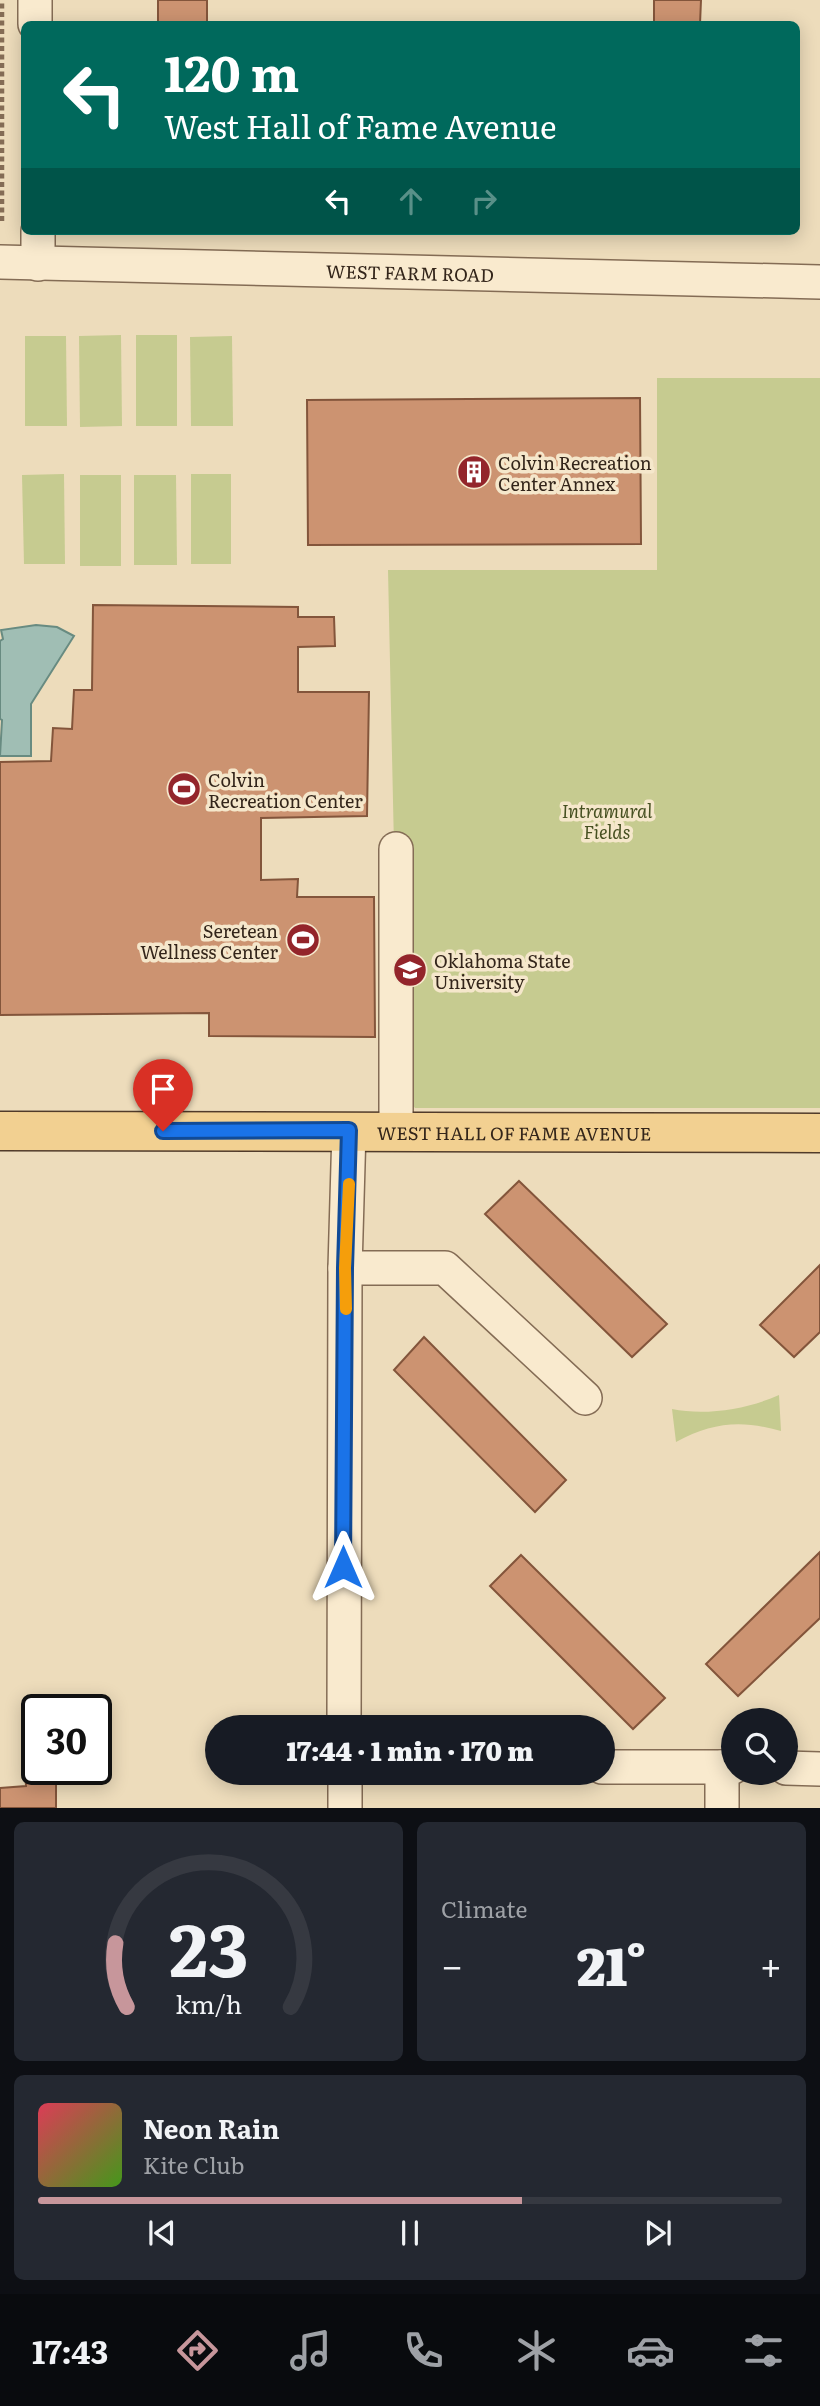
<!DOCTYPE html>
<html lang="en">
<head>
<meta charset="utf-8">
<style>
	body { margin:0; font-family:Literata,serif; background:#242831; color:#f1f3f6; height:100vh; display:flex; flex-direction:column; font-size:26px; white-space:nowrap }
	* { box-sizing:border-box; margin:0 }
	p { font-size:23px; color:#9ea1a6 }
	.icon { flex:none; width:38px; height:38px; fill:none; stroke:currentColor; stroke-width:2; stroke-linecap:round; stroke-linejoin:round }
	.map { position:relative; height:1808px; overflow:hidden }
	.details { display:flex; flex-direction:column; gap:14px; padding:14px; background:#0d0f14; flex:1 }
	.details>* { flex:none }
	.guide { position:absolute; left:21px; top:21px; width:779px; height:214px; border-radius:10px; box-shadow:0 4px 18px #0003; background:#00695c; color:#fff; overflow:hidden }
	.tools { position:absolute; left:721px; top:1708px; display:grid; gap:14px }
	.tools a { display:grid; place-items:center; width:77px; height:77px; border-radius:50%; background:#171b24; box-shadow:0 4px 18px #0003; font-size:35px }
	.speed { position:absolute; left:21px; top:1694px; display:flex; gap:14px; font-size:35px; font-weight:700; text-align:center }
	.speed>* { display:grid; place-content:center; width:91px; height:91px; border-radius:50%; background:#171b24; box-shadow:0 4px 18px #0003; line-height:1 }
	.speed .limit { border:4px solid #111; border-radius:10px; background:#fff; color:#111 }
	.pin { position:absolute; display:grid; place-items:center; width:60px; height:60px; color:#fff; margin:-72px -30px; border-radius:50% 50% 50% 0; rotate:-45deg; box-shadow:0 0 7px #0007 }
	.pin .icon { rotate:45deg }
	.me { position:absolute; width:77px; margin:-38px; rotate:0deg; stroke-linejoin:round; filter:drop-shadow(0 0 5px #0008) }
	.turn { display:flex; align-items:center; gap:24px; height:147px; padding:0 28px; font-size:32px }
	.turn .icon { width:91px; height:91px; stroke-width:2.5 }
	.turn b { display:block; font-size:49px; line-height:60px }
	.lanes { display:flex; align-items:center; height:66px; padding:0 28px; background:#0003; justify-content:center; gap:35px; direction:ltr }
	.lanes .off { opacity:.35 }
	.big { font-size:52px; font-weight:800; line-height:1.1 }
	.details .card { flex:1; display:flex; flex-direction:column; justify-content:center; gap:10px; min-width:0; padding:0 24px; border-radius:10px; background:#242831 }
	.details .dial { align-items:center; gap:0 }
	.dial svg { height:182px; overflow:visible; fill:none; stroke:#363941; stroke-width:7; stroke-linecap:round; text-anchor:middle }
	.dial text { fill:#f1f3f6; stroke:none }
	.song { display:flex; align-items:center; gap:21px }
	.cover { width:84px; height:84px; border-radius:10px; background:linear-gradient(135deg,hsl(350 70% 55%),hsl(100 70% 35%)) }
	.played { height:7px; border-radius:4px; background:linear-gradient(90deg,#c7969b 65%,#363941 65%) }
	.keys { display:flex; justify-content:space-around; direction:ltr }
	.heat { display:flex; justify-content:space-between; align-items:center; font-size:38px; direction:ltr }
	.details .tiles { flex:1; display:grid; gap:14px; grid-template-columns:1fr 1fr }
	.card:last-child { grid-column:span 2 }
	.trip { position:absolute; left:205px; top:1715px; width:410px; height:70px; border-radius:35px; background:#171b24; box-shadow:0 4px 18px #0003; font-weight:800; line-height:70px; text-align:center }
	.tab-bar { display:flex; height:112px; justify-content:space-around; align-items:center; background:#090b0e; color:#9ea1a6 }
	.tab-bar .icon { width:49px; height:49px }
	.tab-bar .selected { color:#c7969b }
	.tab-bar b { font-size:32px; color:#f1f3f6 }
	.map>svg:first-child { display:block }
</style>
</head>
<body>
<div class="map">
<svg width="820" height="1808" viewBox="0 0 820 1808">
	<rect width="100%" height="100%" fill="#eddcbb"/>
	<g fill="#c6cb90">
		<polygon points="121,335 122,426 80,427 79,336"/>
		<rect x="136" y="335" width="41" height="91"/>
		<polygon points="25,336 66,336 67,426 25,426"/>
		<polygon points="232,336 233,426 191,426 190,337"/>
		<polygon points="657,378 820,378 820,1108 415,1108 404,1095 399,1078 388,570 657,570"/>
		<polygon points="64,474 65,564 24,564 22,475"/>
		<rect x="191" y="474" width="40" height="90"/>
		<rect x="80" y="475" width="41" height="91"/>
		<polygon points="176,475 177,565 134,565 134,475"/>
		<path d="M779,1395L781,1431C742,1420 713,1422 676,1442L672,1409C706,1416 748,1409 779,1395Z"/>
	</g>
	<polygon fill="#a0beb4" stroke="#688b81" stroke-width="2" points="36,625 57,627 74,636 31,704 31,756 0,756 2,720 0,719 0,641 3,639 1,630"/>
	<g fill="#cc9371" stroke="#83553b" stroke-width="2">
		<rect x="158" y="0" width="49" height="24"/>
		<polygon points="654,0 701,0 700,24 654,24"/>
		<polygon points="640,398 641,544 308,545 307,400"/>
		<polygon points="93,605 298,607 298,617 334,617 335,646 298,647 298,692 369,692 367,816 261,818 261,880 298,879 297,897 374,897 375,1037 209,1036 209,1013 0,1015 0,762 51,761 53,728 72,729 74,690 92,690"/>
		<polygon points="519,1181 667,1324 632,1357 485,1214"/>
		<polygon points="820,1265 820,1332 794,1357 760,1325"/>
		<polygon points="424,1337 566,1480 535,1512 394,1370"/>
		<polygon points="820,1552 820,1618 738,1696 706,1664"/>
		<polygon points="521,1555 665,1698 633,1729 490,1586"/>
		<polygon points="25,1769 56,1769 56,1808 0,1808 0,1788 26,1786"/>
	</g>
	<g fill="none" stroke-linecap="round" stroke-linejoin="round">
		<g stroke="#846c55" stroke-width="36">
			<g id="minor">
				<polyline points="35,0 35,24"/>
				<polyline points="38,231 38,264"/>
				<path id="s1" d="M0,262L820,282"/>
				<polyline points="396,849 396,1131"/>
				<polyline points="345,1268 445,1268 585,1398"/>
				<polyline points="344,1727 345,1268 349,1130"/>
				<polyline points="602,1767 733,1767"/>
				<polyline points="786,1768 820,1769"/>
				<polyline points="345,1773 345,1808"/>
				<polyline points="722,1808 722,1767"/>
			</g>
		</g>
		<g stroke="#513b2a" stroke-width="41">
			<g id="major">
				<path id="s2" d="M0,1131L820,1133"/>
			</g>
		</g>
		<polyline stroke="#846c55" stroke-width="4.5" stroke-dasharray="5 3.5" stroke-linecap="butt" points="2,221 2,0"/>
		<use href="#minor" stroke="#f9eace" stroke-width="33"/>
		<use href="#major" stroke="#f2d091" stroke-width="38"/>
	</g>
	<g fill="none" stroke-linecap="round" stroke-linejoin="round">
		<g stroke="#114b97" stroke-width="18">
			<polyline id="route" points="163,1131 349,1130 345,1268 343,1567"/>
		</g>
		<use href="#route" stroke="#1a73e8" stroke-width="12"/>
		<polyline stroke="#f59e0b" stroke-width="12" points="346,1309 345,1268 349,1184"/>
	</g>
	<defs>
		<g id="building-disc" transform="scale(1.75)"><circle r="9.5" fill="#93252b" stroke="#f5e7cb"/><path d="M-4-6H4V6H1V3H-1V6H-4ZM-2.5-4.3h1.7v1.8h-1.7ZM.8-4.3h1.7v1.8H.8ZM-2.5-1h1.7V.8h-1.7ZM.8-1h1.7V.8H.8Z" fill="#fff"/></g>
		<g id="stadium-disc" transform="scale(1.75)"><circle r="9.5" fill="#93252b" stroke="#f5e7cb"/><path d="M0-5a6.5 5 0 1 0 0 10a6.5 5 0 1 0 0-10ZM-3.5-1.8h7v3.6h-7Z" fill="#fff"/></g>
		<g id="university-disc" transform="scale(1.75)"><circle r="9.5" fill="#93252b" stroke="#f5e7cb"/><path d="M0-5L7-2L0 1L-7-2ZM-4 1L0 2.5L4 1V4Q0 6-4 4Z" fill="#fff"/></g>
	</defs>
	<g fill-rule="evenodd">
		<use href="#building-disc" x="474" y="472"/>
		<use href="#stadium-disc" x="184" y="789"/>
		<use href="#stadium-disc" x="303" y="940"/>
		<use href="#university-disc" x="410" y="970"/>
	</g>
	<g text-anchor="middle" dominant-baseline="central" stroke-width="7" stroke-linejoin="round" paint-order="stroke">
		<g font-size="18" fill="#33251a" stroke="#f5e7cb">
			<text stroke="none"><textPath href="#s1" startOffset="410">WEST FARM ROAD</textPath></text>
			<text stroke="none"><textPath href="#s2" startOffset="514">WEST HALL OF FAME AVENUE</textPath></text>
		</g>
		<g font-size="18" fill="#33251a" stroke="#f5e7cb" text-anchor="start">
			<text x="498" y="462">Colvin Recreation<tspan x="498" dy="21">Center Annex</tspan></text>
			<text x="208" y="779">Colvin<tspan x="208" dy="21">Recreation Center</tspan></text>
			<text x="278" y="930" text-anchor="end">Seretean<tspan x="278" dy="21">Wellness Center</tspan></text>
			<text x="434" y="960">Oklahoma State<tspan x="434" dy="21">University</tspan></text>
		</g>
		<g font-size="18" font-style="italic" fill="#465021" stroke="#f5e7cb">
			<text x="607" y="810">Intramural<tspan x="607" dy="21">Fields</tspan></text>
		</g>
	</g>
</svg>
<div class="tools">
<a><svg class="icon" aria-label="search" viewBox="0 0 24 24"><circle cx="10" cy="10" r="6"/><path d="M15 15l6 6"/></svg></a>
</div>
<div class="speed"><div class="limit">30</div></div>
<div class="pin" style="left:163px;top:1131px;background:#d93025"><svg class="icon" aria-label="arrive" viewBox="0 0 24 24"><path d="M6 21V4h12l-3 4 3 4H6"/></svg></div>
<svg class="me" style="left:343px;top:1567px" viewBox="-20 -20 40 40"><path d="M0-17L14 15 0 8-14 15z" fill="#1a73e8" stroke="#fff" stroke-width="4"/></svg>
<div class="trip">17:44 · 1 min · 170 m</div>
<div class="guide">
<div class="turn"><svg class="icon" aria-label="left" viewBox="0 0 24 24"><path d="M17 20v-9H6M10 6l-5 5 5 5"/></svg><div><b>120 m</b>West Hall of Fame Avenue</div></div>
<div class="lanes"><svg class="icon" aria-label="left" viewBox="0 0 24 24"><path d="M17 20v-9H6M10 6l-5 5 5 5"/></svg><svg class="icon off" aria-label="ahead" viewBox="0 0 24 24"><path d="M12 20V5M6 11l6-6 6 6"/></svg><svg class="icon off" aria-label="right" viewBox="0 0 24 24"><path d="M7 20v-9h11M14 6l5 5-5 5"/></svg></div>
</div>
</div>
<section class="details">
<div class="tiles">
<div class="card dial"><svg viewBox="0 0 100 80">
<path d="M14 69A42 42 0 1 1 86 69"/>
<path d="M14 69A42 42 0 0 1 9 41" stroke="#c7969b"/>
<text x="50" y="56" font-size="32" font-weight="700">23</text>
<text x="50" y="72" font-size="11">km/h</text>
</svg></div>
<div class="card"><p>Climate</p>
<div class="heat"><a>−</a><b class="big">21°</b><a>+</a></div>
</div>
<div class="card">
<div class="song"><i class="cover"></i><div><b>Neon Rain</b><p>Kite Club</p></div></div>
<div class="played"></div>
<div class="keys"><svg class="icon" aria-label="previous" viewBox="0 0 24 24"><path d="M18 5L8 12l10 7zM5 5v14"/></svg><svg class="icon" aria-label="pause" viewBox="0 0 24 24"><path d="M8 5v14M16 5v14"/></svg><svg class="icon" aria-label="next" viewBox="0 0 24 24"><path d="M6 5l10 7-10 7zM19 5v14"/></svg></div>
</div>
</div>
</section>
<nav class="tab-bar">
<b>17:43</b>
<svg class="icon selected" aria-label="directions" viewBox="0 0 24 24"><path d="M12 3l9 9-9 9-9-9zM9 14v-3h6M13 9l2 2-2 2"/></svg>
<svg class="icon" aria-label="music" viewBox="0 0 24 24"><path d="M9 18V5l10-2v13"/><circle cx="6" cy="18" r="3"/><circle cx="16" cy="16" r="3"/></svg>
<svg class="icon" aria-label="phone" viewBox="0 0 24 24"><path d="M5 4h4l2 5-3 2q2 4 5 5l2-3 5 2v4C11 20 4 13 5 4z"/></svg>
<svg class="icon" aria-label="climate" viewBox="0 0 24 24"><path d="M12 3v18M4 7l16 10M4 17L20 7"/></svg>
<svg class="icon" aria-label="car" viewBox="0 0 24 24"><path d="M5 17H2v-5l4-1 3-4h7l3 4 3 1v5h-3M9 17h6M6 11h13"/><circle cx="7" cy="17" r="2"/><circle cx="17" cy="17" r="2"/></svg>
<svg class="icon" aria-label="filters" viewBox="0 0 24 24"><path d="M4 7h16M4 17h16"/><circle cx="9" cy="7" r="2"/><circle cx="15" cy="17" r="2"/></svg>
</nav>
</body>
</html>
